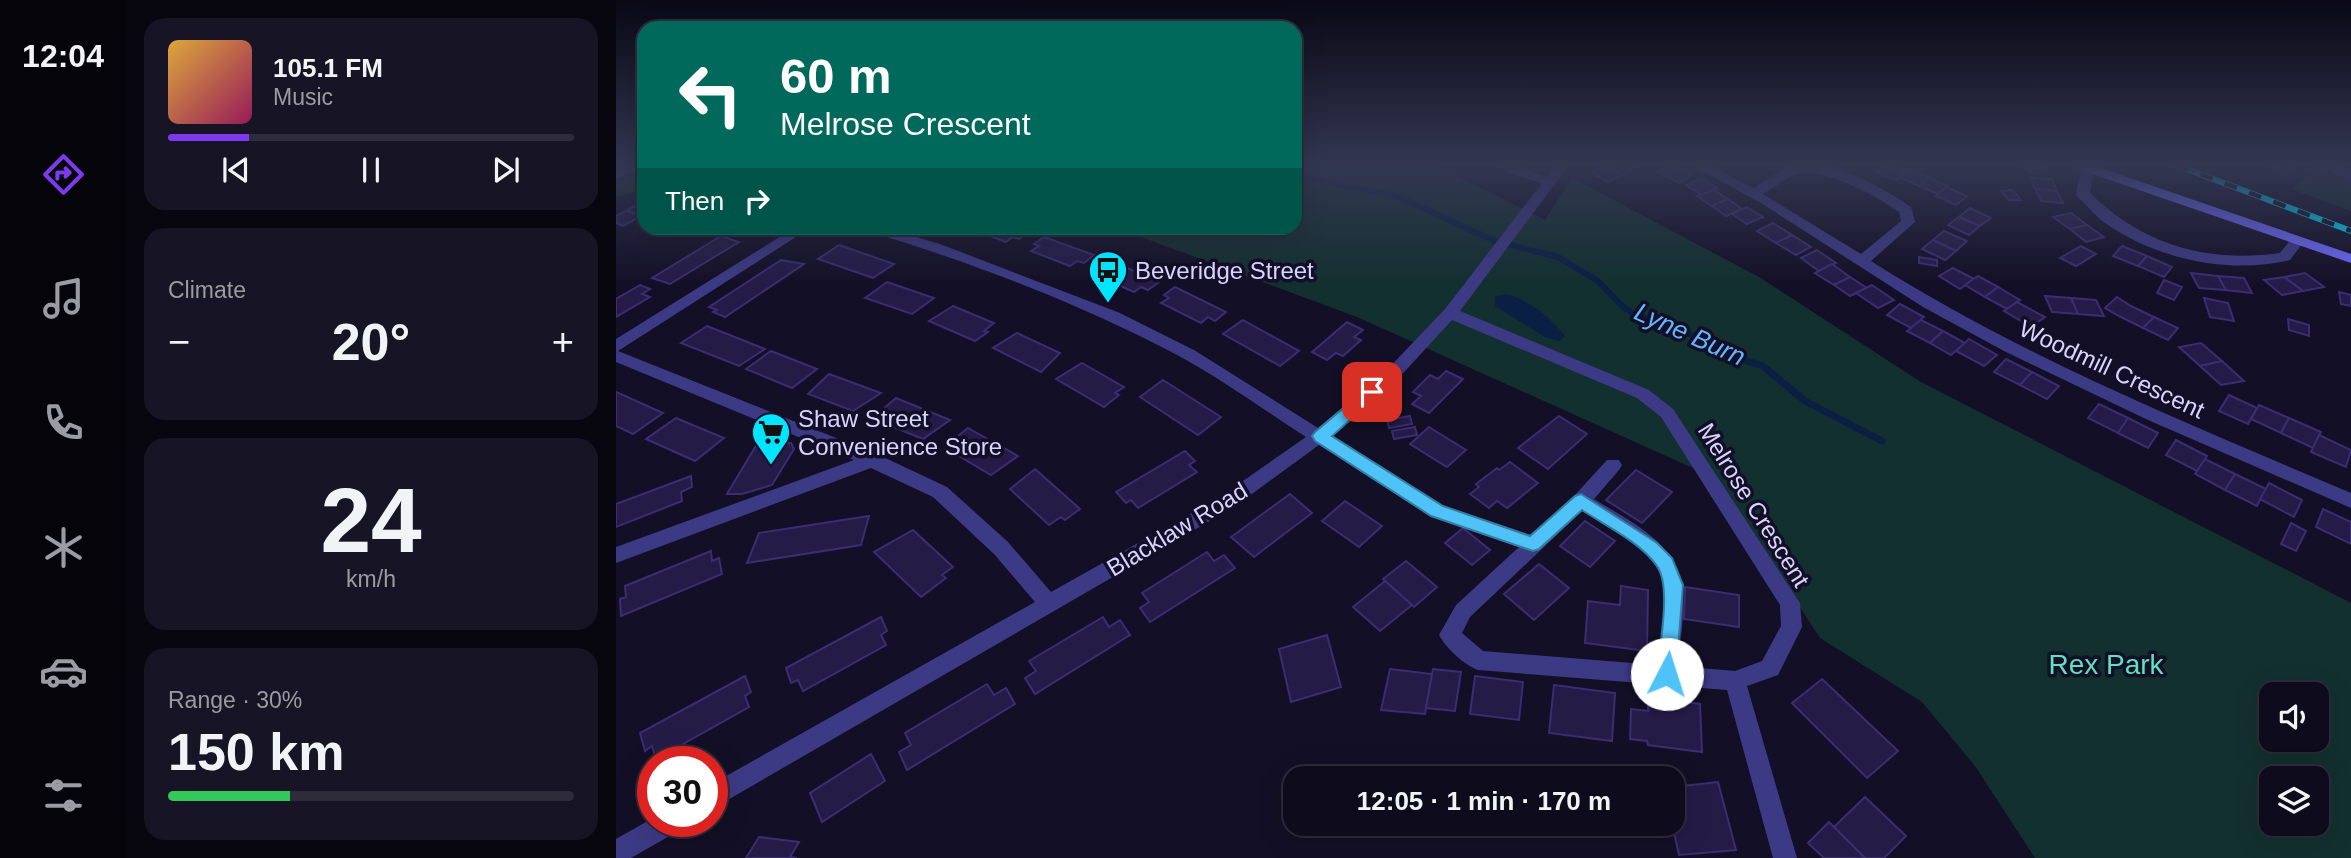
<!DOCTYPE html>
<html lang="en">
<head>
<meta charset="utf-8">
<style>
	body { margin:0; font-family:Arial,sans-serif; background:#171425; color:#f1f3f6; height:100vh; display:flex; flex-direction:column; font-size:26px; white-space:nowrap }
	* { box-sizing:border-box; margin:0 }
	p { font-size:23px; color:#9b9ba3 }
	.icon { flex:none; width:38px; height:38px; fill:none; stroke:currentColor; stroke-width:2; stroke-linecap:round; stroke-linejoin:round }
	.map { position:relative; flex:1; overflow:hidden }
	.details { display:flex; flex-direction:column; gap:18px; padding:18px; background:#08060f; width:490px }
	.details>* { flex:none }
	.top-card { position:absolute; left:21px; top:21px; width:665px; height:214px; border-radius:21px; box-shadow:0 7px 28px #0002,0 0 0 2px #2e2b3b; background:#00695c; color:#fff; overflow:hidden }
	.buttons { position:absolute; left:1643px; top:682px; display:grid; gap:14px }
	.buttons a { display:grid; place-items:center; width:70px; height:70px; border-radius:14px; background:#0e0b1c; box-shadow:0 7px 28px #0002,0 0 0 2px #2e2b3b; font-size:35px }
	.speed { position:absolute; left:21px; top:746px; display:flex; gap:14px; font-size:35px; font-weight:700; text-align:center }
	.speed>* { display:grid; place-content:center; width:91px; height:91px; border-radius:50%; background:#0e0b1c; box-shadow:0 7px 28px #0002,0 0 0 2px #2e2b3b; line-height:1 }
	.speed .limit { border:10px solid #d22; background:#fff; color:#111 }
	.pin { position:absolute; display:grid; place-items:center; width:60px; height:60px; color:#fff; margin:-30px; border-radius:14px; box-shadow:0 4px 10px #0006 }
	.me { position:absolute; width:77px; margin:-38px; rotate:5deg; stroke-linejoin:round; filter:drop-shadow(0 0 5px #0008) }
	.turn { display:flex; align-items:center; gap:24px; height:147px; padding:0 28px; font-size:32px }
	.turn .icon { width:91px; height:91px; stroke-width:2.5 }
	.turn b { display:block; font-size:49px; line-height:60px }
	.then { display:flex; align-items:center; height:66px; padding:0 28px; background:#0003; gap:14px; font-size:26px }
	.big { font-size:52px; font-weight:700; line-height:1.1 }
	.details .tile { flex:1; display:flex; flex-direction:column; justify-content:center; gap:10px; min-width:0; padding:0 24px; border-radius:21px; background:#171425 }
	.details .dial { align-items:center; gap:0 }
	.dial b { font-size:91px; line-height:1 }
	.song { display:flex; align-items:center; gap:21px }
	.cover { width:84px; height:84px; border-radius:10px; background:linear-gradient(135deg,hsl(40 70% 55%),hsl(330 70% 35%)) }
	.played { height:7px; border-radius:4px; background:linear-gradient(90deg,#7c3aed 20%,#2e2b3b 20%) }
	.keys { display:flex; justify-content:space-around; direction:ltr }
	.heat { display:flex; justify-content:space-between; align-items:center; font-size:38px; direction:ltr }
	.charge { height:10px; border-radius:5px; background:linear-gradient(90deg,#34c759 30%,#2e2b3b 0) }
	.trip { position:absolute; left:667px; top:766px; width:402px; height:70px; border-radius:21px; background:#0e0b1c; box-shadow:0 7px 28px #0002,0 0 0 2px #2e2b3b; font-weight:700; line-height:70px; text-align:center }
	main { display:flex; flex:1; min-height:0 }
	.tab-bar { display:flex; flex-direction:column; width:126px; justify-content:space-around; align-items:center; background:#06040b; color:#9b9ba3 }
	.tab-bar .icon { width:49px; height:49px }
	.tab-bar .selected { color:#7c3aed }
	.tab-bar b { font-size:32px; color:#f1f3f6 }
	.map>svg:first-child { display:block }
</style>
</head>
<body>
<main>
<nav class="tab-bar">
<b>12:04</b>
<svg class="icon selected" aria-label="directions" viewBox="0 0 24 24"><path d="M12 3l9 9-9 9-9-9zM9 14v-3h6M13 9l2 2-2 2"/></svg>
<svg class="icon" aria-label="music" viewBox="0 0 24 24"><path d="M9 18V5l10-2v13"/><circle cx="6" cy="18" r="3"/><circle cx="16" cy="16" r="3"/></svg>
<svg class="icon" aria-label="phone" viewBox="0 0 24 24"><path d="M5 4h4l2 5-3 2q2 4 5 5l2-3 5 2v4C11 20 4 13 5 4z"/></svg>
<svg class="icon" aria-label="climate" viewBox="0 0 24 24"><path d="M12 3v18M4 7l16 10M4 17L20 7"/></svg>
<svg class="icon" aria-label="car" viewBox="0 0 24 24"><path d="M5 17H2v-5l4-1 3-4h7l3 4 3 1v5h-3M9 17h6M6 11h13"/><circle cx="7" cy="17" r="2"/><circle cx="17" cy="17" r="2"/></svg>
<svg class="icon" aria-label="filters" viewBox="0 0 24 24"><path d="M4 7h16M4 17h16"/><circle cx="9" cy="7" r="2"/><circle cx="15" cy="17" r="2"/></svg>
</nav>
<section class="details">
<div class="tile">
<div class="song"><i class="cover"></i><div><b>105.1 FM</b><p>Music</p></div></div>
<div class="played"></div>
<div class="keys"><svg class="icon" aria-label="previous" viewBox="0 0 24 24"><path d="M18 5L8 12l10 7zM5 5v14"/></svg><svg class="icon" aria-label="pause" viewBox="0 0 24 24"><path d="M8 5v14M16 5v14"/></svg><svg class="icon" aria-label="next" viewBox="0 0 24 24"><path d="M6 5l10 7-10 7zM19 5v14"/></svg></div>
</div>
<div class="tile"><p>Climate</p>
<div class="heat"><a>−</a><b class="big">20°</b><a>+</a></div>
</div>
<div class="tile dial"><b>24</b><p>km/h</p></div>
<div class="tile"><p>Range · 30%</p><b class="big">150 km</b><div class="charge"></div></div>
</section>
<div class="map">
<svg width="1735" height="858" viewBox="0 0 1735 858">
	<rect width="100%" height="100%" fill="#130f26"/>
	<g fill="#12302f" fill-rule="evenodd">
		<path d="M679,165H819L929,220L956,178L1143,277L1305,382L1735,603V858H1419L1359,766L1306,702L1204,638L1099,478L741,317L501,228H679ZM1656,695H1701V740H1656ZM1656,779H1701V824H1656Z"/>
		<polygon points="1704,165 1735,176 1735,211 1676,189"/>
		<polygon points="28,170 28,189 0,197 0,181"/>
	</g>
	<path fill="#0a1f44" d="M890,294C915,301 932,316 949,336L943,341L929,337L879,306V297Z"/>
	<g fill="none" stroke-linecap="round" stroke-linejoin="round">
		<polyline stroke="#0a1f44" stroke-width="6" points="679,175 783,197 879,241 942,257 982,281 1006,306 1019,315 1060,327 1101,348"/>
		<polyline stroke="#0a1f44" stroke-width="7" points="1098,347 1118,357 1147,366 1189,401 1266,441"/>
	</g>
	<g fill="#241b47" stroke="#3b2d73" stroke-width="2">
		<polygon points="1016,165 1020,167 1006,175 989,166"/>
		<polygon points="1056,165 1076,175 1064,183 1042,172"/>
		<polygon points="1271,165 1273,165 1291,172 1280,180 1261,172"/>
		<polygon points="1425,165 1432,170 1417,174 1409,168"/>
		<polygon points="1659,165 1676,165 1679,166 1670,173 1655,168"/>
		<polygon points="989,166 1006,175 993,182 976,173"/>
		<polygon points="1294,169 1313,177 1303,186 1284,177"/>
		<polygon points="1313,177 1332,186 1322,194 1303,186"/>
		<polygon points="1414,177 1436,179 1441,191 1419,189"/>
		<polygon points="1086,178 1101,188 1086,195 1070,185"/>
		<polygon points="1330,187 1351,196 1340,205 1320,196"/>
		<polygon points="1419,189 1441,191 1447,203 1425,201"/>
		<polygon points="1098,190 1112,199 1096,206 1081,196"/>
		<polygon points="1397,190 1405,200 1393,200 1385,191"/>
		<polygon points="1112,199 1126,209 1110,216 1096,206"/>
		<polygon points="27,201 28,215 25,216 10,211"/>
		<polygon points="1131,207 1147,217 1131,224 1116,214"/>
		<polygon points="1354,208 1375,218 1364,226 1343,217"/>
		<polygon points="10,211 25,216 7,226 0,223 0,216"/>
		<polygon points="1455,213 1471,225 1454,229 1437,217"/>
		<polygon points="1343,217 1364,226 1353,235 1332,225"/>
		<polygon points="1157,223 1176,235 1160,243 1141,231"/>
		<polygon points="1471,225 1488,237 1470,242 1454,229"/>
		<polygon points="354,228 403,228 414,231 403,239 396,237 390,242"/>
		<polygon points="1328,231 1351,241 1340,251 1317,240"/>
		<polygon points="1176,235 1195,247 1180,255 1160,243"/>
		<polygon points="105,236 123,242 54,284 36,278"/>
		<polygon points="428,237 478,255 468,263 461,261 454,266 415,251 423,246 418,244"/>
		<polygon points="1317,240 1340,251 1329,260 1306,249"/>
		<polygon points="223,245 278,264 257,278 202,259"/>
		<polygon points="1465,246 1480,254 1460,266 1444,258"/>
		<polygon points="1506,246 1531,256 1522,266 1497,256"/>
		<polygon points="1201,250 1220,263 1203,271 1185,258"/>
		<polygon points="1531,256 1556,267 1548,277 1522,266"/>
		<polygon points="1303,257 1321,260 1321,266 1303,263"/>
		<polygon points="165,260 188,264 109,317 97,312 101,310 93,307"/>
		<polygon points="493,260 543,282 532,290 525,287 518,292 480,275 487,270 482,268"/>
		<polygon points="1216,264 1234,277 1218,285 1199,273"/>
		<polygon points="1337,268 1358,279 1344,289 1323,276"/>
		<polygon points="1575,273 1602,276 1610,290 1583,288"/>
		<polygon points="1689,273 1708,287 1687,291 1668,277"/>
		<polygon points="1362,276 1382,287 1369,297 1349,285"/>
		<polygon points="1602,276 1628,278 1636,293 1610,290"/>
		<polygon points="1234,277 1251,288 1234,296 1218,285"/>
		<polygon points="1668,277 1687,291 1666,295 1648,280"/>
		<polygon points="1548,280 1566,287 1558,300 1541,293"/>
		<polygon points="271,282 318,298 296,314 249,298"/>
		<polygon points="24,285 34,289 26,294 34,297 0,317 0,299"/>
		<polygon points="1256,285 1278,300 1262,308 1240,293"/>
		<polygon points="559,287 610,312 599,321 592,317 585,323 545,303 553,298 548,295"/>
		<polygon points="1382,287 1404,300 1391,309 1369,297"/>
		<polygon points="1723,292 1735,295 1735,306 1725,304"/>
		<polygon points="1429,296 1455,298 1462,314 1436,312"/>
		<polygon points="1501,297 1515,306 1538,317 1527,328 1503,316 1489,308"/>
		<polygon points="1455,298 1480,300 1488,316 1462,314"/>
		<polygon points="1588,298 1612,303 1618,321 1594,317"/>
		<polygon points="1401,302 1429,317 1415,327 1388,311"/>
		<polygon points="1284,304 1308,317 1295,328 1271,315"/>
		<polygon points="337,306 378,323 368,331 372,332 359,341 313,321"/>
		<polygon points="1538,317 1562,328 1552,340 1527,328"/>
		<polygon points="1672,319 1693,325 1693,336 1673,330"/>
		<polygon points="627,320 683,351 664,366 607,334"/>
		<polygon points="1305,320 1327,331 1314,343 1291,331"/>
		<polygon points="731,322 747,330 738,337 745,340 727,356 720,353 711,360 696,352"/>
		<polygon points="91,326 149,349 123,366 65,343"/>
		<polygon points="1327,331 1349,343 1335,355 1314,343"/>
		<polygon points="401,333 444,353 425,372 377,348"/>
		<polygon points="1353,339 1381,355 1368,366 1340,351"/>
		<polygon points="1585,343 1606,361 1584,366 1563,347"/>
		<polygon points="155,351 201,369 176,388 130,369"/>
		<polygon points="1390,359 1416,372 1404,385 1378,372"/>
		<polygon points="1606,361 1628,381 1605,385 1584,366"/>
		<polygon points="466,363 508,387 499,393 503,395 488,407 440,379"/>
		<polygon points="830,371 847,379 813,413 796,404 805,396 797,392 814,375 822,379"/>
		<polygon points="1416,372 1443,386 1431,399 1404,385"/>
		<polygon points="213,374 265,393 237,411 192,394"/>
		<polygon points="547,380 605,417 582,435 524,397"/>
		<polygon points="0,392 47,413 17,434 0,426"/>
		<polygon points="1613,395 1641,408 1632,424 1603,411"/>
		<polygon points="280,398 334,420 307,439 260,420 271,411 267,409"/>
		<polygon points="1483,404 1512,418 1502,433 1472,418"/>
		<polygon points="1643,405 1673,418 1665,433 1635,419"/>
		<polygon points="794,416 796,424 773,428 771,420"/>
		<polygon points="943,416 971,434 932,469 902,448"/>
		<polygon points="60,418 108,438 79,461 30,439"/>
		<polygon points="1512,418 1542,433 1532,448 1502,433"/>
		<polygon points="1673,418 1705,432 1697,448 1665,433"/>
		<polygon points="799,427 801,435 778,439 776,431"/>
		<polygon points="813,427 850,450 831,467 794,444"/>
		<polygon points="352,428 402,456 375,475 331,449 342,441 338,439"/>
		<polygon points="1703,435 1735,450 1730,467 1695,452"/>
		<polygon points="1560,440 1591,456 1581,471 1550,455"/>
		<polygon points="175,443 178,449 156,485 126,494 111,494 141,444"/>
		<polygon points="569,451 579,461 573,465 581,472 522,508 515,500 510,503 500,492"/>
		<polygon points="1589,459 1619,474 1609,490 1579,474"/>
		<polygon points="894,462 922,483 891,508 881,501 873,508 854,494 863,487 860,484 881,468 883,470"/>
		<polygon points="419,469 464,509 449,520 445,517 433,525 394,489"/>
		<polygon points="1020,470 1056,492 1026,523 990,500"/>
		<polygon points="1619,474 1650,489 1641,506 1609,490"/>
		<polygon points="75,476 76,487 65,492 66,501 0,527 0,504"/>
		<polygon points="1653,483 1686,500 1678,517 1644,499"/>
		<polygon points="674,494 696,513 638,557 615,537"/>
		<polygon points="729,501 766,526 743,547 706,521"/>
		<polygon points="1707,509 1735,522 1735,544 1700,527"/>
		<polygon points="253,516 245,545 131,563 143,533"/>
		<polygon points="969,521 999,541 974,567 944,546"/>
		<polygon points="1675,523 1690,531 1680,551 1665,544"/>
		<polygon points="847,528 874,550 856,565 829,543"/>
		<polygon points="297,530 337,567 326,575 330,578 305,597 258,552"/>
		<polygon points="95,551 96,561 103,558 106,574 5,616 4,599 10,597 9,586"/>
		<polygon points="591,552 598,561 608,555 619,568 534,622 524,608 533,602 526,593"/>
		<polygon points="790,561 821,587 798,607 767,579"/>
		<polygon points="923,564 953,588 918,620 888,594"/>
		<polygon points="769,581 796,605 764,631 737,607"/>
		<polygon points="1005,586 1032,590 1031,651 969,643 972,601 1004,605"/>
		<polygon points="1069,587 1123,595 1123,627 1068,619"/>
		<polygon points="265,617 271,631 265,635 270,645 187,691 182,680 175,683 170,668"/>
		<polygon points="487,617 493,627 504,620 514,635 419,694 409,678 420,671 413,661"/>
		<polygon points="711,635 725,687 675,702 663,649"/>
		<polygon points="774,669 816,674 809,714 765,710"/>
		<polygon points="817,669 845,672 839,711 810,708"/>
		<polygon points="129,676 135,692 129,696 133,707 40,759 36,746 29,751 24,733"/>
		<polygon points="859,676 907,682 903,720 854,714"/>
		<polygon points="1206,679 1282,751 1251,778 1176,703"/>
		<polygon points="371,684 378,695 390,688 399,704 291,770 283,752 295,745 289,733"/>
		<polygon points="938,685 999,693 996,741 933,733"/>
		<polygon points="1032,697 1084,704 1086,752 1032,745 1031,741 1014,739 1015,709 1032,711"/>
		<polygon points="255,754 269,781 206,822 194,793"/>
		<polygon points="1102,782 1120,850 1063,855 1056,824 1057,787"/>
		<polygon points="1249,797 1290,836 1268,858 1249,858 1218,827"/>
		<polygon points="1213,822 1249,858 1208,858 1192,843"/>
		<polygon points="143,837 183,842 174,857 181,858 130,858"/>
	</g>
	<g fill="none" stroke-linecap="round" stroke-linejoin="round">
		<g fill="#3d3a85" fill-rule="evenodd">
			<polygon points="13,165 28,165 28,167 0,179 0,170"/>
			<path d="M882,165H897L931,177L941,165H953L844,311L1033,390L1057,409L1184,603L1186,627L1162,675L1131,686L1181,858H1157L1111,690L862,670C848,665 830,648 823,635L840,605L903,547L814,516L703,445L618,507L96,809V784L419,602L378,554L317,497L255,468L0,563V547L238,460L0,362V339L178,228H194L2,351L263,455L331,487L392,542L435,592L604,497L690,437C648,410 607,380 563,356C465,304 358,263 251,231L249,228H269L324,244L504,313L578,350L702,428L767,374L829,309L926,183L891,173ZM836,320L1021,398L1045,417L1164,605L1165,626L1146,661L1119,671L1062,666C1064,641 1069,615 1067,590C1064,544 1012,520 978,499L1003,470L1006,465L1003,460H991L958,496L915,535L828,506L716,436L779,382ZM966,511C992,527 1035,547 1045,577C1053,604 1044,638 1041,665L867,651L846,633L854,617Z"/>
			<path d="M1076,165H1092L1138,188C1150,180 1162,170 1176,166C1216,157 1263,186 1295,207L1299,222L1255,261C1406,357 1571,423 1735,493V508L1532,420L1388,351L1307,307L1145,203ZM1189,172C1224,176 1255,193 1283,212L1285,221L1245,254L1147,194L1177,175Z"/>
			<path d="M1466,165L1477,167L1474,193C1527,245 1591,263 1664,253L1677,237L1682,236L1689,240L1674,260C1614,275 1540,259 1489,223C1479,216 1471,205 1462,197L1460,194Z"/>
			<polygon points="1701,165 1718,165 1735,171 1735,180"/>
			<polygon points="37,818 37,821 67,821 64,830 15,858 0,858 0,839"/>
		</g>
		<polygon fill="#6f6bff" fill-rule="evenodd" points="1458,165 1476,165 1735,254 1735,263 1459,168"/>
		<g stroke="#00e5ff" stroke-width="6">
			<polyline id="rail" points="1560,165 1735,231"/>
		</g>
		<use href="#rail" stroke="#130f26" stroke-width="4.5" stroke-dasharray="13" stroke-linecap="butt"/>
	</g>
	<linearGradient id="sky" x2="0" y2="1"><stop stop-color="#0a0815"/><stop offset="0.58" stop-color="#333752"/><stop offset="1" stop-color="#333752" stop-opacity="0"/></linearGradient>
	<rect width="1735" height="285" fill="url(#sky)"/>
	<path fill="#4fc3f7" stroke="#337fa1" stroke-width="2" d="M756,387L761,389L763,392L761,396L716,436L827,506L914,536L959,496L965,494L1041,543L1056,558L1067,585L1060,674L1058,680L1051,683L1044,680L1041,674C1043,648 1056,587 1041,566C1024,542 990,526 966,510L923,549L917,551L815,516L699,441L696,436L699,432L750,389Z"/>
	<defs>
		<g id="bus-pin" transform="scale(2.0125)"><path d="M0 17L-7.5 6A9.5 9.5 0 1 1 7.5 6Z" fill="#00e5ff" stroke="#130f26"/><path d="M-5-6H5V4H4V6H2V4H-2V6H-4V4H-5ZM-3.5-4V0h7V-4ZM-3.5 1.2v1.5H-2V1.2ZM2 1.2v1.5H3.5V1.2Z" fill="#111"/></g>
		<g id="supermarket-pin" transform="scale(2.0125)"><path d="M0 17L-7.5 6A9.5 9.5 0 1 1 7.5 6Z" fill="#00e5ff" stroke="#130f26"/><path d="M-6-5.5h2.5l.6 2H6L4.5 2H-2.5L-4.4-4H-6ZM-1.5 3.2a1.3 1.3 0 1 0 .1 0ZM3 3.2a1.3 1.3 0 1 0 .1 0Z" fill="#111"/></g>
	</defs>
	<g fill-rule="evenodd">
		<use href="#bus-pin" x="492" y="270"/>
		<use href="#supermarket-pin" x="155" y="432"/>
	</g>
	<g text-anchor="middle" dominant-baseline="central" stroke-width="7" stroke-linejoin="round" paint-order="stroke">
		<g font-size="24" fill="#d9d4ff" stroke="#130f26" text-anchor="start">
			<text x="519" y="270">Beveridge Street</text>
			<text x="182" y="418">Shaw Street<tspan x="182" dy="28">Convenience Store</tspan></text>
		</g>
		<g font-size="24" fill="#d9d4ff" stroke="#130f26">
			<text transform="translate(1496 369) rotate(25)">Woodmill Crescent</text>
			<text transform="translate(1138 505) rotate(58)">Melrose Crescent</text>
			<text transform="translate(561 529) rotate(-31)">Blacklaw Road</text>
		</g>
		<g font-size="26" font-style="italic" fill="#62b6ff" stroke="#130f26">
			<text transform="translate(1074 334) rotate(24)">Lyne Burn</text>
		</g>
		<g font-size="28" fill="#5fe0c0" stroke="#130f26">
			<text x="1490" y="664">Rex Park</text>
		</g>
	</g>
</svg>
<div class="buttons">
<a><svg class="icon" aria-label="sound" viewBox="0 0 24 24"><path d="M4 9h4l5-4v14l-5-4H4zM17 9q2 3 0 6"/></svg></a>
<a><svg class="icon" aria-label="layers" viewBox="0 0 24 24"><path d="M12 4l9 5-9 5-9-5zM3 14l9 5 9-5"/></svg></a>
</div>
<div class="speed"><div class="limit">30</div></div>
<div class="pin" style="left:756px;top:392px;background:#d93025"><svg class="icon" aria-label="arrive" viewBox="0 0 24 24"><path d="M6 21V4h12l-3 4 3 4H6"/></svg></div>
<svg class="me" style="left:1051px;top:674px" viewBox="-20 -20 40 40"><circle r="19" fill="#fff"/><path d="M0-13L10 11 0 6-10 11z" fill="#4fc3f7"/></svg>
<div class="trip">12:05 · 1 min · 170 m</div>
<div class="top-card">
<div class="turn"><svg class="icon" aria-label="left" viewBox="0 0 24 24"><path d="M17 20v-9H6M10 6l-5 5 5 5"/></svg><div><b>60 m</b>Melrose Crescent</div></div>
<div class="then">Then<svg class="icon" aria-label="right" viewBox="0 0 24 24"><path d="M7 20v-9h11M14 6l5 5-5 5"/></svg></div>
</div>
</div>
</main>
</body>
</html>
